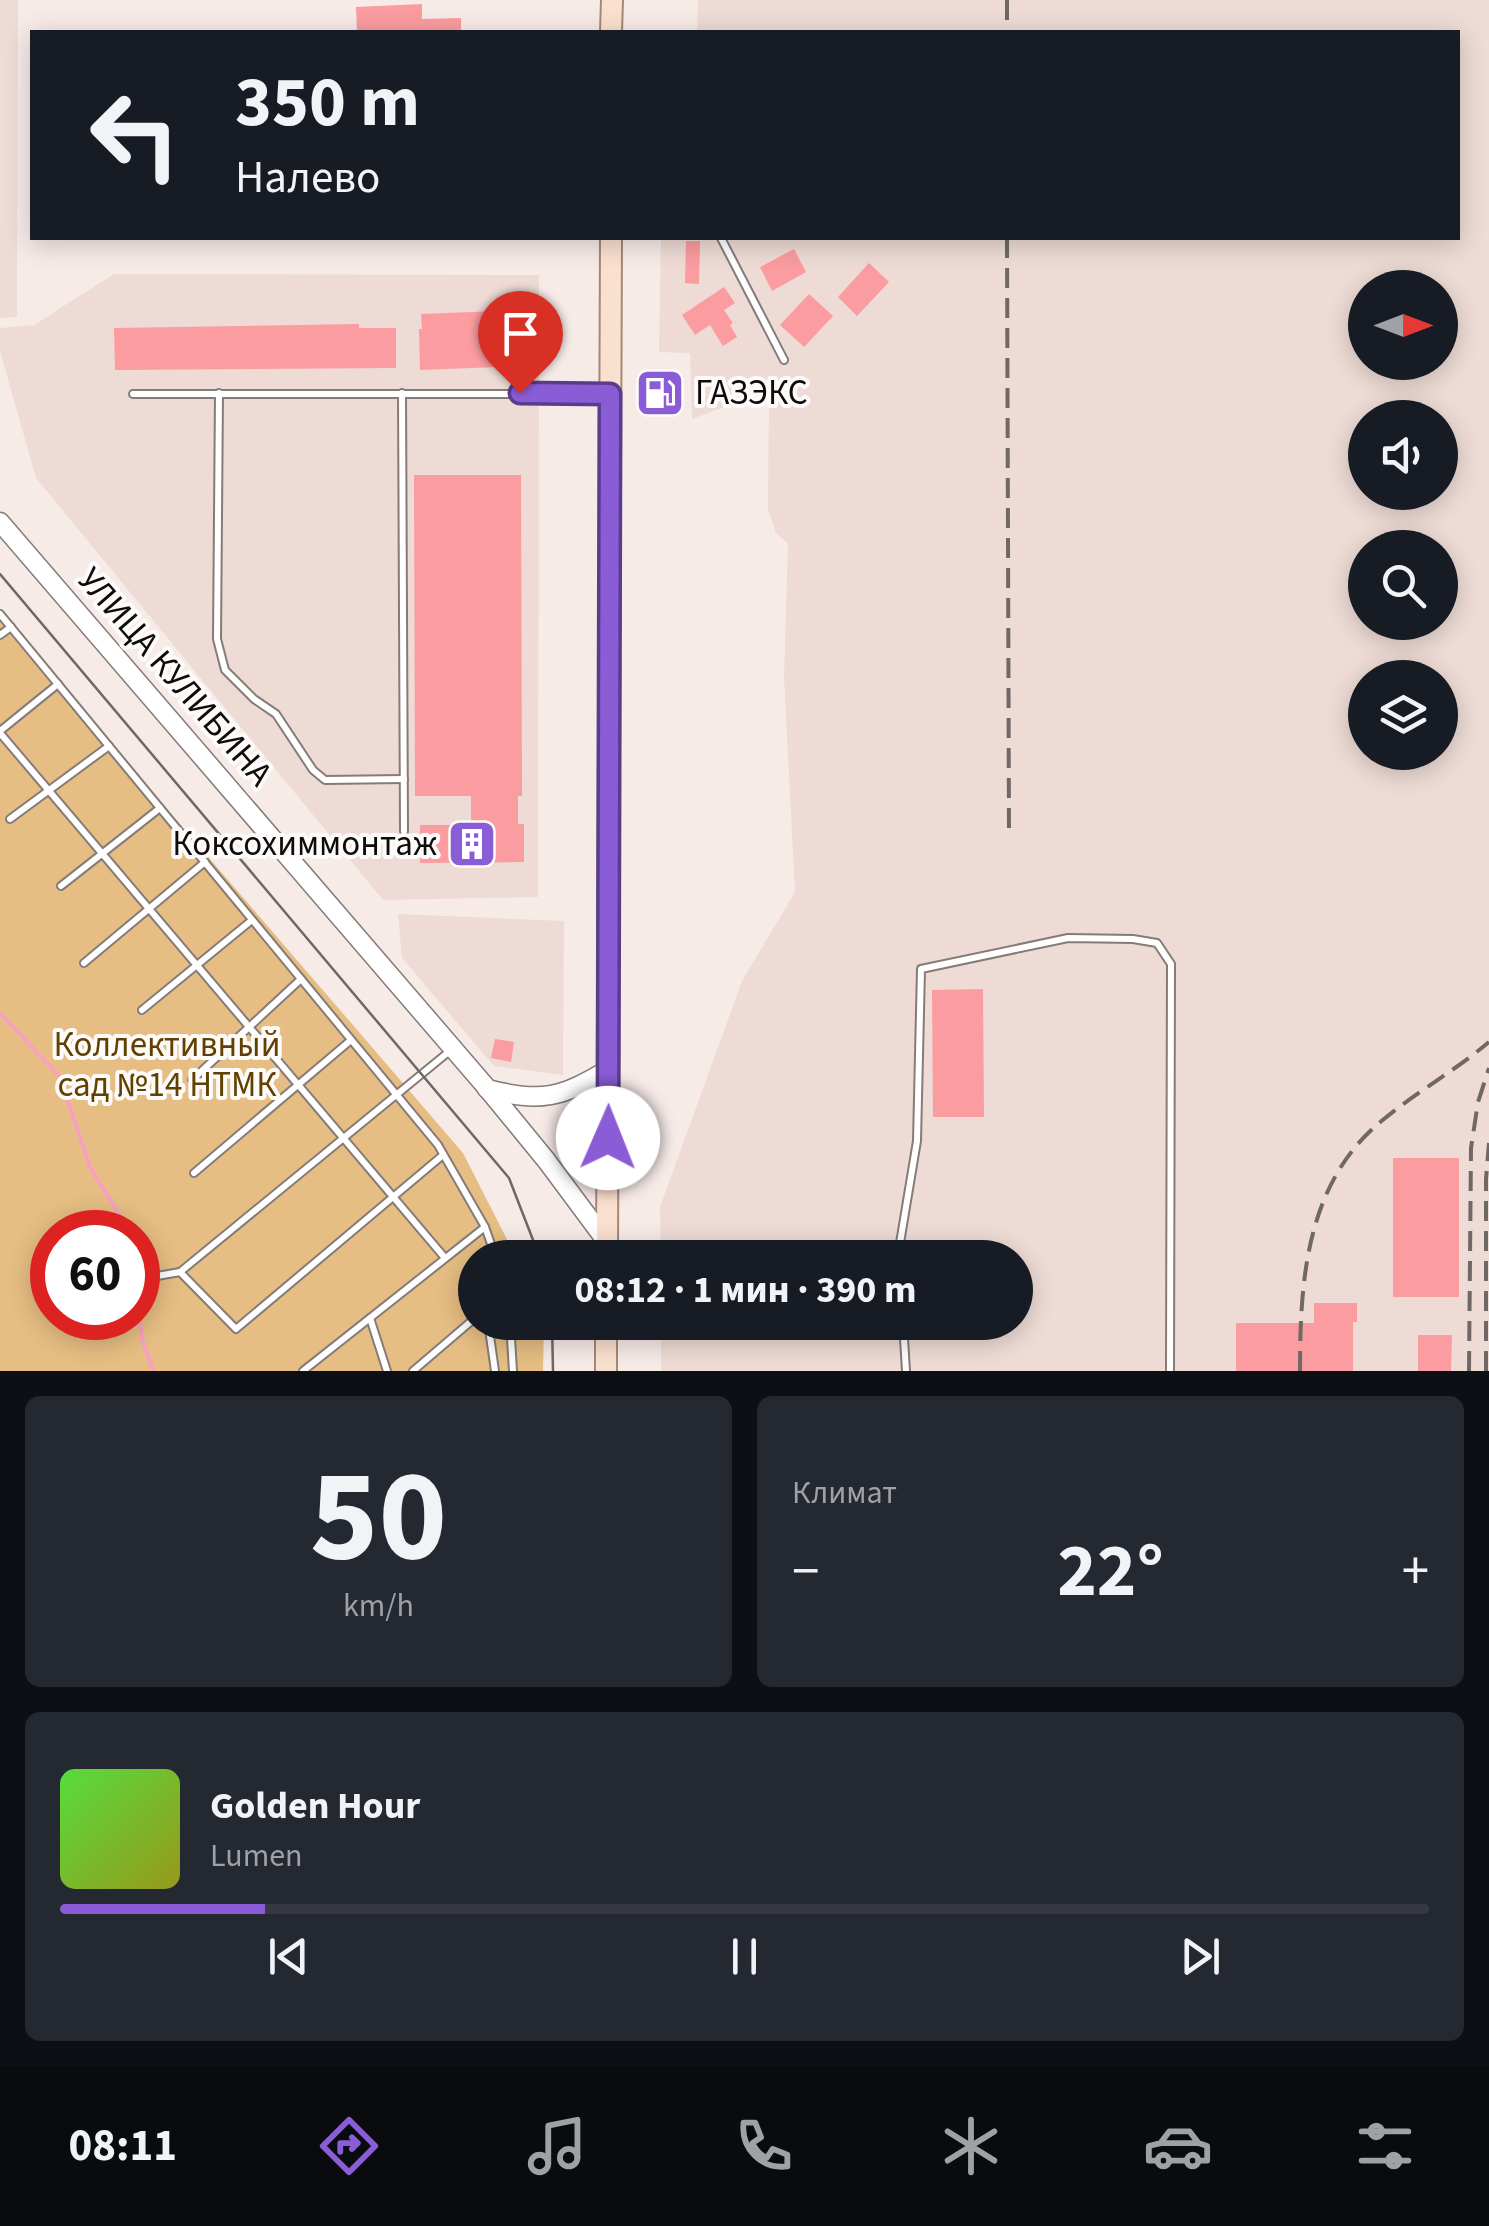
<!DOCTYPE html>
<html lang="ru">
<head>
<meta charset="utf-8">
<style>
	body { margin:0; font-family:"Source Sans 3",sans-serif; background:#242831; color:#f1f3f6; height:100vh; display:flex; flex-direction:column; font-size:38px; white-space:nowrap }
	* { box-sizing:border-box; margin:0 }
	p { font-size:32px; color:#9ea1a6 }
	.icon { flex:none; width:55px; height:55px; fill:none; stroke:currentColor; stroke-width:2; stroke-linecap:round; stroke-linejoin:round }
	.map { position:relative; height:1371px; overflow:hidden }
	.drawer { display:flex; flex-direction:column; gap:25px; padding:25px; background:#0d0f14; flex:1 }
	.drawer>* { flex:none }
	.guide { position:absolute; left:30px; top:30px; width:1430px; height:210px; border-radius:0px; box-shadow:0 5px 25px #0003; background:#171b24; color:#f1f3f6; overflow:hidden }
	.needle { width:65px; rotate:90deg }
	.tools { position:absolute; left:1348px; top:270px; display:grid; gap:20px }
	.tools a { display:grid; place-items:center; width:110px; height:110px; border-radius:50%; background:#171b24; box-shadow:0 5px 25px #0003; font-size:50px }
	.speed { position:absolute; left:30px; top:1210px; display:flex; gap:20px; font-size:50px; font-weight:700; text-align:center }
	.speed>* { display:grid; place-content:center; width:130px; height:130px; border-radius:50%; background:#171b24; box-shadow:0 5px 25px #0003; line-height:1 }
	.speed .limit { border:15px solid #d22; background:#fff; color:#111 }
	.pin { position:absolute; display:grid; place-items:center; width:85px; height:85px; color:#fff; margin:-102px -42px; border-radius:50% 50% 50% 0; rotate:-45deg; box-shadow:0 0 10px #0007 }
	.pin .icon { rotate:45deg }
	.me { position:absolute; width:110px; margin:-55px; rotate:1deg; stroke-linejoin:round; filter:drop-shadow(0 0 8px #0008) }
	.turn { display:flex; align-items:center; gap:35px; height:210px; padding:0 40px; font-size:45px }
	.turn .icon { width:130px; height:130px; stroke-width:2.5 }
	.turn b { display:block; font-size:70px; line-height:85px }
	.big { font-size:75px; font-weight:700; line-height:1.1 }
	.drawer .widget { flex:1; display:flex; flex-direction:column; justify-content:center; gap:15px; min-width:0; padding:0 35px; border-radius:15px; background:#242831 }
	.drawer .dial { align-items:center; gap:0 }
	.dial b { font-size:130px; line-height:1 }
	.song { display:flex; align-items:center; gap:30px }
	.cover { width:120px; height:120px; border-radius:15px; background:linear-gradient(135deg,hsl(110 70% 55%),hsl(60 70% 35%)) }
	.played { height:10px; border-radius:5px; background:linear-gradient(90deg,#8a5dd7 15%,#363941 15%) }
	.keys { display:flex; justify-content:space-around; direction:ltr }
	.heat { display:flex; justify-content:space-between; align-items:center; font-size:55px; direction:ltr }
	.drawer .tiles { flex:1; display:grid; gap:25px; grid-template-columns:1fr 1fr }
	.widget:last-child { grid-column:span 2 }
	.trip { position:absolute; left:458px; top:1240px; width:575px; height:100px; border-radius:50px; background:#171b24; box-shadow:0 5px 25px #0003; font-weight:700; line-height:100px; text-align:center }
	.tabs { display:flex; height:160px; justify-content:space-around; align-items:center; background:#090b0e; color:#9ea1a6 }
	.tabs .icon { width:70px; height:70px }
	.tabs .selected { color:#8a5dd7 }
	.tabs b { font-size:45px; color:#f1f3f6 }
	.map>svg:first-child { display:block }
</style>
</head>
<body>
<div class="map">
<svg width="1489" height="1371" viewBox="0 0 1489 1371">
	<rect width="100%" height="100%" fill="#f7ebe8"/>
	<g fill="#eedbd5" fill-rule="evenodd">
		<polygon points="0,0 18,0 17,317 0,318"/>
		<path d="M698,0H1489V1371H661V1323L1015,1322V1258L661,1257L660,1207L742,981L795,892L784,677L788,544L776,533L768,509L769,390L692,419L690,353L659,352L661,238H1458V32H697ZM1365,288H1440V362H1365ZM1365,418H1440V492H1365ZM1365,548H1440V622H1365ZM1365,678H1440V752H1365Z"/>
		<polygon points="114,274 539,275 538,897 383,900 36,478 0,351 0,328 34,325"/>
		<polygon points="398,914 564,921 563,1075 494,1066 402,958"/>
	</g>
	<path fill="#e6be83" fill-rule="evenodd" d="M0,615L463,1153L516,1257L475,1258V1322L544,1323L543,1371H0ZM52,1232H138V1318H52Z"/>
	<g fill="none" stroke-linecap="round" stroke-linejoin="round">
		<g stroke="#f9a0c0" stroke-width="4">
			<polyline points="0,1013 60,1077 90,1167 126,1226 127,1232"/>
			<polyline points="138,1306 142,1339 153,1371"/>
		</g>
	</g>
	<g fill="#fa9ca0">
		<polygon points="422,4 422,19 461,18 461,32 357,32 356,7"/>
		<polygon points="686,241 700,241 699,284 685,283"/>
		<polygon points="794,249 806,272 772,291 760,267"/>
		<polygon points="869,263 889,282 857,316 838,297"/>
		<polygon points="724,287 735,303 724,310 733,323 730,325 737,337 723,346 710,325 695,335 682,315"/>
		<polygon points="809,294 833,316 804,347 780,325"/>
		<polygon points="522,310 524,366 420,370 419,329 422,329 421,314"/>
		<polygon points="359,324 359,328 396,328 396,368 115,370 114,328"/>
		<rect x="652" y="381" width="15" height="23"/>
		<polygon points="414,475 521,475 522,796 518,796 518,824 524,824 524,862 420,863 420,825 471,825 471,796 415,796"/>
		<polygon points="983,989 984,1117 933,1117 932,990"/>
		<polygon points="495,1039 514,1042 511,1062 491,1058"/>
		<rect x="1393" y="1158" width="66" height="139"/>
		<polygon points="1314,1303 1357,1303 1357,1322 1353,1322 1353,1371 1236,1371 1236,1323 1314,1323"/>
		<polygon points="1418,1335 1452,1335 1451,1371 1418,1371"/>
	</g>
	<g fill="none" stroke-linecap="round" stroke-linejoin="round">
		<g stroke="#857b78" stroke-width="10">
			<g id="lane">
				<polyline points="721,238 784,360"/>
				<polyline points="219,393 217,639 225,670 254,699 276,714 313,770 325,780 404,779"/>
				<polyline points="402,393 404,831"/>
				<polyline points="133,394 609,394"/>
				<polyline points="0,614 438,1145 485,1227 496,1258"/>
				<polyline points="0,635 11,627"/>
				<polyline points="0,731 58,684"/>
				<polyline points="0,733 445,1258"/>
				<polyline points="10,819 109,746"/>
				<polyline points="61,886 160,808"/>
				<polyline points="84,963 205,862"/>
				<polyline points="142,1010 252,920"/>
				<polyline points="192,1080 301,979"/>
				<polyline points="194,1173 351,1040"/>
				<polyline points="901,1258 900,1243 917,1141 921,969 1068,938 1133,939 1157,943 1171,964 1170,1371"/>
				<polyline points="180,1272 451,1050"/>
				<polyline points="157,1276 180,1272 236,1329 443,1155"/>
				<polyline points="370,1318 387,1371"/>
				<polyline points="488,1322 495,1371"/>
				<polyline points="510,1322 513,1371"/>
				<polyline points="903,1322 906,1371"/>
				<polyline points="303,1371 485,1227"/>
				<polyline points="413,1371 475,1318"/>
			</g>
		</g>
		<g stroke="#857b78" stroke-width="21">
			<g id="secondary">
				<polyline points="0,522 487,1088 546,1160 607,1242"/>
				<path d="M487,1089C541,1103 561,1098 609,1069"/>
			</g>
		</g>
		<g stroke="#a58875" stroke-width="24">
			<g id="primary">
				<polyline points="611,32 612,0"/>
				<polyline points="607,1258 611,238"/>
				<polyline points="606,1371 606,1322"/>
			</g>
		</g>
		<use href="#lane" stroke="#fff" stroke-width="6"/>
		<use href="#secondary" stroke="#fff" stroke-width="18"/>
		<use href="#primary" stroke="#fae0cf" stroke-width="20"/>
		<g stroke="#6f6866" stroke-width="2.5">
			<polyline points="0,574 509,1178 540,1258"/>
			<polyline points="552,1322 553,1371"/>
		</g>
		<g stroke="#6f6866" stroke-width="4" stroke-dasharray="20 10" stroke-linecap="butt">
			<polyline points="1007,0 1007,32"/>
			<polyline points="1007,238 1009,837"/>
			<path d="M1300,1371C1300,1280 1306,1181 1384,1119C1418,1091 1456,1070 1489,1042"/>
			<polyline points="1469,1371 1471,1148 1478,1102 1489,1068"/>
			<polyline points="1486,1371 1486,1179 1489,1143"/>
		</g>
	</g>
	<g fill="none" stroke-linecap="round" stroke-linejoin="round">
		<g stroke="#5a3c8c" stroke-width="25">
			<polyline id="route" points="520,393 610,394 608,1138"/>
		</g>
		<use href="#route" stroke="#8a5dd7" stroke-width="18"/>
	</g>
	<defs>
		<g id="fuel-square" transform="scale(2.5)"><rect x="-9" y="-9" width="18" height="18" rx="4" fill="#8a5dd7" stroke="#fdfbfa"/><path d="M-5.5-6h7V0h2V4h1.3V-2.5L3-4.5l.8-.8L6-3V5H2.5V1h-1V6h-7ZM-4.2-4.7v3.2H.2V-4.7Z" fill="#fff"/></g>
		<g id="building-square" transform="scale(2.5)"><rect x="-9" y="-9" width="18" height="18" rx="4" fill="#8a5dd7" stroke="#fdfbfa"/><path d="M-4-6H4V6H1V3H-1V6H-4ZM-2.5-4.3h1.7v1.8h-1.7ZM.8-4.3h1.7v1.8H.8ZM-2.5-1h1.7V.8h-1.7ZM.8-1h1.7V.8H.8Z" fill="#fff"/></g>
	</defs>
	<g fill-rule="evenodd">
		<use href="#fuel-square" x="660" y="393"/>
		<use href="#building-square" x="472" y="844"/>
	</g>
	<g text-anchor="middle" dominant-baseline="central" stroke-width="8" stroke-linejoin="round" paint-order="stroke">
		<g font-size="35" fill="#0e0b0a" stroke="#fdfbfa" text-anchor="start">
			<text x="695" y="393">ГАЗЭКС</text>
			<text x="437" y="844" text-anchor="end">Коксохиммонтаж</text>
		</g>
		<g font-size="35" fill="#0e0b0a" stroke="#fdfbfa">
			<text transform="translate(175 677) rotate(49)">УЛИЦА КУЛИБИНА</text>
		</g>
		<g font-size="35" fill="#614000" stroke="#fdfbfa">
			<text x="167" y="1045">Коллективный<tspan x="167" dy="40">сад №14 НТМК</tspan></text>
		</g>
	</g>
</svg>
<div class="tools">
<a><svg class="needle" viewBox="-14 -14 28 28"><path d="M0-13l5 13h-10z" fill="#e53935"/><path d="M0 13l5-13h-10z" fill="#9ea1a6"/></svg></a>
<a><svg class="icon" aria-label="sound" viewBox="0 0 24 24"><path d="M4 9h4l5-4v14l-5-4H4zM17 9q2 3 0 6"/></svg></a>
<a><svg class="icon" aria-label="search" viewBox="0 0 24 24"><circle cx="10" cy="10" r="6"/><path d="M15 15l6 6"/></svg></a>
<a><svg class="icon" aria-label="layers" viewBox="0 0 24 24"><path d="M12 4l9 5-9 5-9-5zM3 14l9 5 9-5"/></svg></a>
</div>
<div class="speed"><div class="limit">60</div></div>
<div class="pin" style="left:520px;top:393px;background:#d93025"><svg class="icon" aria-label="arrive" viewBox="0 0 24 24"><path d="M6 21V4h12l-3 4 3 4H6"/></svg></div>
<svg class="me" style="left:608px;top:1138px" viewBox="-20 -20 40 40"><circle r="19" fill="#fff"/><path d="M0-13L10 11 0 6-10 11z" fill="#8a5dd7"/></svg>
<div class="trip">08:12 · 1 мин · 390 m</div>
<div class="guide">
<div class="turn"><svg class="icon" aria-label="left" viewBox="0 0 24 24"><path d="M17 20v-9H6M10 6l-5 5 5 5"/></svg><div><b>350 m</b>Налево</div></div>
</div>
</div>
<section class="drawer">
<div class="tiles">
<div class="widget dial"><b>50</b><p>km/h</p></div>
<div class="widget"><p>Климат</p>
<div class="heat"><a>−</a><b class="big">22°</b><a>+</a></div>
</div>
<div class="widget">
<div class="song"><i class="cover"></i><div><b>Golden Hour</b><p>Lumen</p></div></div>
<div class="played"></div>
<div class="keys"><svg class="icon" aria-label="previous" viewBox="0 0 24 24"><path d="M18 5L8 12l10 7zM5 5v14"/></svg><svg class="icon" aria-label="pause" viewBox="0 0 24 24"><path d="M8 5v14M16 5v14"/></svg><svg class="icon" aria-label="next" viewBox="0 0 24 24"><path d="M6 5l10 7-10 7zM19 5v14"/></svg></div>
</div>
</div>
</section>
<nav class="tabs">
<b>08:11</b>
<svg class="icon selected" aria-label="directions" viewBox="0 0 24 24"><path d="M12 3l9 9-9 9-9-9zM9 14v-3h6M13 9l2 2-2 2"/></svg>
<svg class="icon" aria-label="music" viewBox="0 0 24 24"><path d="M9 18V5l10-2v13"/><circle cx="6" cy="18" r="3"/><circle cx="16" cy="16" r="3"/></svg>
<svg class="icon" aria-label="phone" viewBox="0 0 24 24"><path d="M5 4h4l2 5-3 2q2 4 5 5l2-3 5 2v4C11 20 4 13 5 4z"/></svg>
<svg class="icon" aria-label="climate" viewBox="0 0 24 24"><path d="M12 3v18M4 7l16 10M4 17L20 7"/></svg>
<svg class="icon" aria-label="car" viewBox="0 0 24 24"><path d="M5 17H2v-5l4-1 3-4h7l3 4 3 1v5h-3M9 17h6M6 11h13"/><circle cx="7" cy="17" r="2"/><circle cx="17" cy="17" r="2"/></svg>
<svg class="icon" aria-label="filters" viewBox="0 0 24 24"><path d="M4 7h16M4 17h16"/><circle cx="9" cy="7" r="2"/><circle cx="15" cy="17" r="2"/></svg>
</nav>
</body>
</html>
